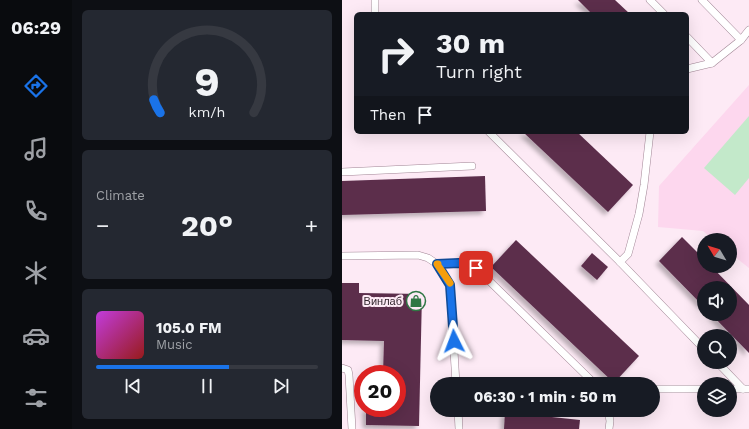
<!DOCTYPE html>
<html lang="en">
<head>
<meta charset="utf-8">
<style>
	body { margin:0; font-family:"Work Sans",sans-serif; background:#242831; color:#f1f3f6; height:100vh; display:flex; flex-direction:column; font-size:15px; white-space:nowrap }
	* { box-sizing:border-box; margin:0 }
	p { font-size:13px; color:#9ea1a6 }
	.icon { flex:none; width:22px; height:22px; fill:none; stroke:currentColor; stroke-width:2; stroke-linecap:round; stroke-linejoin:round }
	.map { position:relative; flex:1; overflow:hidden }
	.drawer { display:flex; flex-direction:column; gap:10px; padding:10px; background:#0d0f14; width:270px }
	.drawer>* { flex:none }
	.guide { position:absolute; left:12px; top:12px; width:335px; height:122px; border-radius:6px; box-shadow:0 4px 16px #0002; background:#171b24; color:#f1f3f6; overflow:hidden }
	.needle { width:26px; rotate:308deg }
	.controls { position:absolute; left:355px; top:233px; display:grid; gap:8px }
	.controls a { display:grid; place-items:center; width:40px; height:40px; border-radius:50%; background:#171b24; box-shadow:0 4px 16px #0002; font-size:20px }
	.speed { position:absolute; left:12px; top:365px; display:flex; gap:8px; font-size:20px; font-weight:700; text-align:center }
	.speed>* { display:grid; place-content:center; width:52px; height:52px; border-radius:50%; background:#171b24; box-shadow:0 4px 16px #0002; line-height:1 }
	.speed .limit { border:6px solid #d22; background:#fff; color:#111 }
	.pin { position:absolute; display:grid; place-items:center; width:34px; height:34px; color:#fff; margin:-17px; border-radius:8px; box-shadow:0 2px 6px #0006 }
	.me { position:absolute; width:44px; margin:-22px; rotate:357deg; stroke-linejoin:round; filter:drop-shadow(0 0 3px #0008) }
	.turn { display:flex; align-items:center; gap:14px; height:84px; padding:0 16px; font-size:18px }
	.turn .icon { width:52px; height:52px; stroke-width:2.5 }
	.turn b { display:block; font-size:28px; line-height:34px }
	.then { display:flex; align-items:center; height:38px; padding:0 16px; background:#0003; gap:8px; font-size:15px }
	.big { font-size:30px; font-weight:700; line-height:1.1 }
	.drawer .widget { flex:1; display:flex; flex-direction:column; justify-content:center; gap:6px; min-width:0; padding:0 14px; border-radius:6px; background:#242831 }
	.drawer .dial { align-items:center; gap:0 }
	.dial svg { height:104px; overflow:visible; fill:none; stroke:#363941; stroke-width:7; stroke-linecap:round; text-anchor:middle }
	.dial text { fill:#f1f3f6; stroke:none }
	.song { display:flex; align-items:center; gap:12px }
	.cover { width:48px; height:48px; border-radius:6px; background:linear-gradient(135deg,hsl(290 70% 55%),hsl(0 70% 35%)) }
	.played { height:4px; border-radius:2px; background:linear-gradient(90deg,#1a73e8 60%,#363941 60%) }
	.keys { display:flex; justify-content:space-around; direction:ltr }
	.heat { display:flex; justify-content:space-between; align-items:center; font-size:22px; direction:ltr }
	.trip { position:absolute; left:88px; top:377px; width:230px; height:40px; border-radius:20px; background:#171b24; box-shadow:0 4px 16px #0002; font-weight:700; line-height:40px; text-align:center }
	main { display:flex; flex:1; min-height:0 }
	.dock { display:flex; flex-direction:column; width:72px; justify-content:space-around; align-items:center; background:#090b0e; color:#9ea1a6 }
	.dock .icon { width:28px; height:28px }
	.dock .selected { color:#1a73e8 }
	.dock b { font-size:18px; color:#f1f3f6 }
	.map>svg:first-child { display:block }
</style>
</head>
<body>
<main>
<nav class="dock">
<b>06:29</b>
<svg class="icon selected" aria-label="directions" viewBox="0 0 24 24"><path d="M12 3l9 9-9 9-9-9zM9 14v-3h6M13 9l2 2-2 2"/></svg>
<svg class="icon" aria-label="music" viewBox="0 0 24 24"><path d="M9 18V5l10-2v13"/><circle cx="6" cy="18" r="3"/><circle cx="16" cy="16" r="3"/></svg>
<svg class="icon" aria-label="phone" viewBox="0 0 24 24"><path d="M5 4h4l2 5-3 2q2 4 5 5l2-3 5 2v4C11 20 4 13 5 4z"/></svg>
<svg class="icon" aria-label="climate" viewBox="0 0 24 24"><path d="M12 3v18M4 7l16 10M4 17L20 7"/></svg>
<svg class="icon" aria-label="car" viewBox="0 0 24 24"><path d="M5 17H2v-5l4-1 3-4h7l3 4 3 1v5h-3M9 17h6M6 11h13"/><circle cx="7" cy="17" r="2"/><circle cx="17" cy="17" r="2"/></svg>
<svg class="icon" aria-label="filters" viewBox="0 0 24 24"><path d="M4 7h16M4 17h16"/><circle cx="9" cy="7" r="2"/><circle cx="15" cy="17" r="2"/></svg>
</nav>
<section class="drawer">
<div class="widget dial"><svg viewBox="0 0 100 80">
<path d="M14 69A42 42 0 1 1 86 69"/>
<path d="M14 69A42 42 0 0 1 9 59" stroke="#1a73e8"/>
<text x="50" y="56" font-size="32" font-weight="700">9</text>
<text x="50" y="72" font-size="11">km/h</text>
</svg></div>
<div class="widget"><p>Climate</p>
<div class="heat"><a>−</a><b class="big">20°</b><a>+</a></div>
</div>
<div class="widget">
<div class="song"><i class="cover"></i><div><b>105.0 FM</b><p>Music</p></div></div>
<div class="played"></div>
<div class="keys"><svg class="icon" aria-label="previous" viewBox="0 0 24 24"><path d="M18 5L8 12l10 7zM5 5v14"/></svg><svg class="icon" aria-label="pause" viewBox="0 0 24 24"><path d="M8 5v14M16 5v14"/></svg><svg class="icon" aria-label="next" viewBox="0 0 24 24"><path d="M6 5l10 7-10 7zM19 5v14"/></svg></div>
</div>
</section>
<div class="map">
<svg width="407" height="429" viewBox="0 0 407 429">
	<defs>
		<filter id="shadow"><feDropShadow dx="-3.5" dy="3.5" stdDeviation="2" flood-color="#0004"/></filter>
	</defs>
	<rect width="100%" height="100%" fill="#fdeaf5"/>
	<polygon fill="#fdd7ee" points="407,85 407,268 388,253 388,240 372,240 361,231 316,227 317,186"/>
	<polygon fill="#c3e9ca" points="407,116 407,178 393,195 362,168"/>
	<g fill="#5c2e4c" filter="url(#shadow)">
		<polygon points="236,0 273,0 288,14 250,14"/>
		<polygon points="181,132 235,132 291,185 266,212"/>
		<polygon points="143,176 144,211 0,215 0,181"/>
		<polygon points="340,237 362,259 362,266 369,266 407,305 407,353 369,314 388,314 388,288 362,288 362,307 317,261"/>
		<polygon points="174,240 297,356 272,383 149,267"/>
		<polygon points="250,253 266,267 255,280 239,266"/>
		<polygon points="0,283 17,283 17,293 80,294 77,426 24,425 24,408 55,408 55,374 41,374 42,341 0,340"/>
		<polygon points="163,412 238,420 237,429 162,429"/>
	</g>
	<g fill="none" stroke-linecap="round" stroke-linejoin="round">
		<g stroke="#a18595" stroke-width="8">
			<g id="lane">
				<polyline points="33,0 33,14"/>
				<polyline points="308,0 322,14"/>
				<polyline points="360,0 399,40"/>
				<polyline points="345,37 370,63"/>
				<polyline points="345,69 370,63 399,40 407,30"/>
				<polyline points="147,132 278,262"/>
				<polyline points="308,132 302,185 297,214 286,254 278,262 362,349"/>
				<polyline points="0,172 130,166"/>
				<polyline points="0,256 76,255 86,258 95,264 108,285 114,384"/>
				<polyline points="95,264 117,263 134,268 253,384"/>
				<polyline points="375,362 401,389"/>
				<polyline points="0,368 6,370 7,375 10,429"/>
				<polyline points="311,389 362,389"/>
				<polyline points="388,389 407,389"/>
				<polyline points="116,410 117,429"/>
				<polyline points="266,410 268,421 267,429"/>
			</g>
		</g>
		<use href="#lane" stroke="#fff" stroke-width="7"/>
	</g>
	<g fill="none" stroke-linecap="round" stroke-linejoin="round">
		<g stroke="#114b97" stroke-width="10">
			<polyline id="route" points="112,341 108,285 95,264 117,263 134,268"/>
		</g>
		<use href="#route" stroke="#1a73e8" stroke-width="7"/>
		<polyline stroke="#f59e0b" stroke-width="7" points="96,264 95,264 108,283"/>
	</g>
	<defs>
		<g id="shop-ring" transform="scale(1)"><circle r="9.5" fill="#fdeaf5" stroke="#2f7744" stroke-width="1.5"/><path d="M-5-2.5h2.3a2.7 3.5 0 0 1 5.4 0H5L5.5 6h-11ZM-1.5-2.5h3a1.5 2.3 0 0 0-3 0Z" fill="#2f7744"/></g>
	</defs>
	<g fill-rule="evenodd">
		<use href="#shop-ring" x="74" y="301"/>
	</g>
	<g text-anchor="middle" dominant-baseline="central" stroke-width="4" stroke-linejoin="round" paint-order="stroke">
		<g font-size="11" fill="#34282f" stroke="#fdeaf5" text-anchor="end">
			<text x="60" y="301">Винлаб</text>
		</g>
	</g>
</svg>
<div class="controls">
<a><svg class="needle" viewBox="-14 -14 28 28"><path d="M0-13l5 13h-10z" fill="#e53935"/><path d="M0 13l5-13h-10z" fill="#9ea1a6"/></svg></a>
<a><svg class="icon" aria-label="sound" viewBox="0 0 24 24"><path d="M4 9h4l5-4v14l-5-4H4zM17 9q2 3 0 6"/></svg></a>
<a><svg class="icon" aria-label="search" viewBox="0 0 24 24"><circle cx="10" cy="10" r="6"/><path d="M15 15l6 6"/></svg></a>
<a><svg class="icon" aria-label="layers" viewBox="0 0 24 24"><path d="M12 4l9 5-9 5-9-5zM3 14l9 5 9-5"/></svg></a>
</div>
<div class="speed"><div class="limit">20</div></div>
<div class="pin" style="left:134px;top:268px;background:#d93025"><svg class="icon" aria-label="arrive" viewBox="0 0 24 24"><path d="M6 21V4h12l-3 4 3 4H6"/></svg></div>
<svg class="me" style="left:112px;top:341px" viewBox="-20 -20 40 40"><path d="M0-17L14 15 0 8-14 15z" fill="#1a73e8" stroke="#fff" stroke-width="4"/></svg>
<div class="trip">06:30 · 1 min · 50 m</div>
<div class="guide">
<div class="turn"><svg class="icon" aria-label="right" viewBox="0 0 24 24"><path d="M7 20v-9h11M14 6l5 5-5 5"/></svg><div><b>30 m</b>Turn right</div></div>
<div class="then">Then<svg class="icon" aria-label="arrive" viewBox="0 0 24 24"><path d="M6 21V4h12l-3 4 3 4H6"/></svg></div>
</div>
</div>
</main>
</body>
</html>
